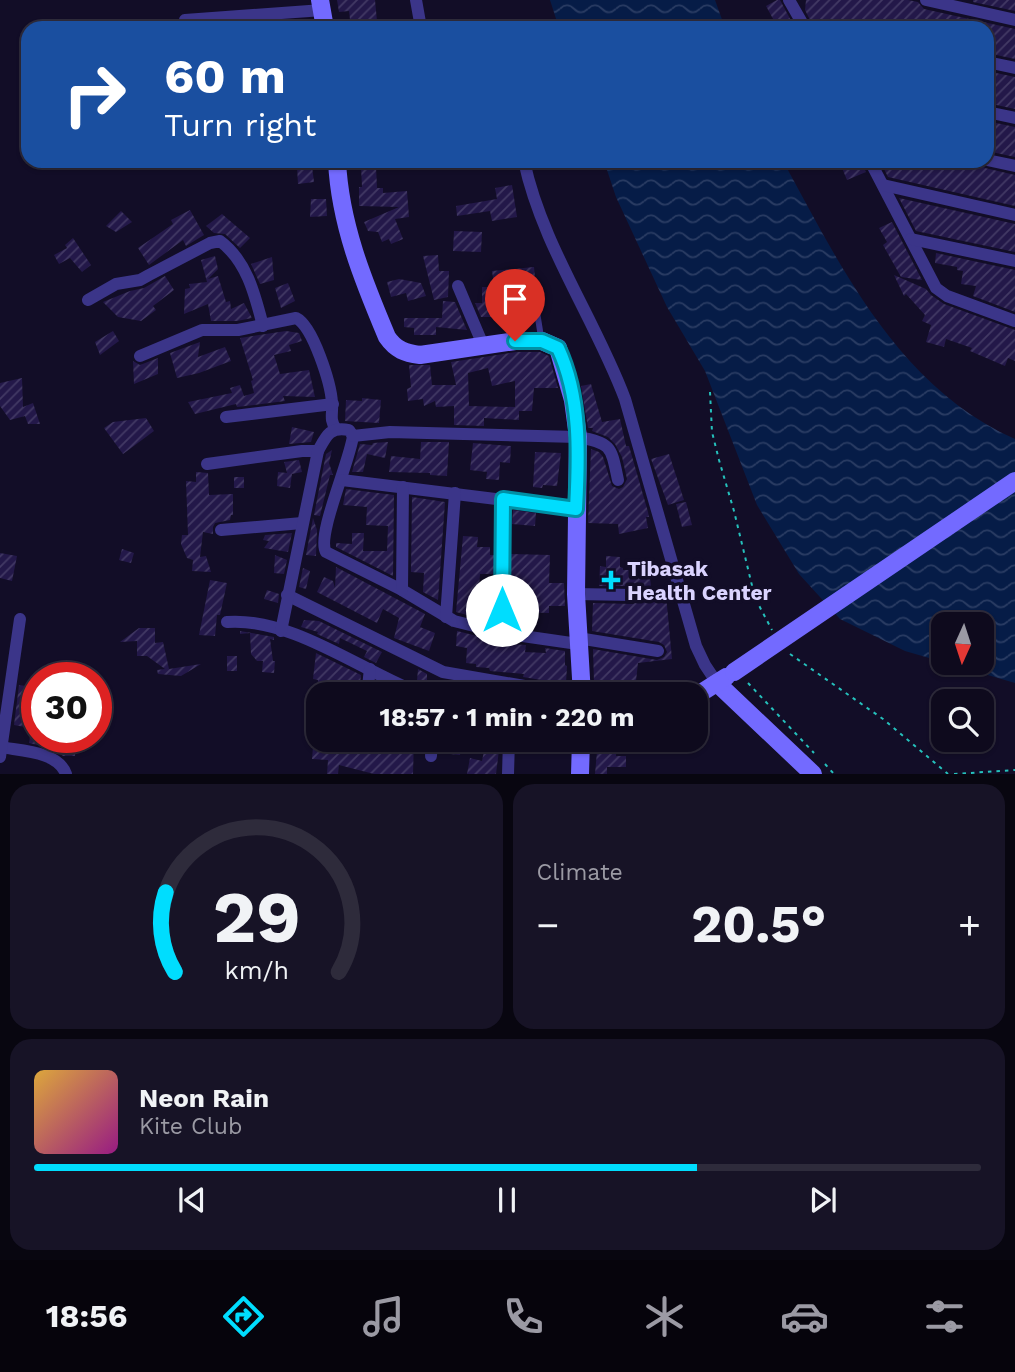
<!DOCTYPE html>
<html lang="en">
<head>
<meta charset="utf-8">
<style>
	body { margin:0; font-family:"Work Sans",sans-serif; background:#171326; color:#f1f3f6; height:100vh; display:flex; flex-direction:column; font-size:26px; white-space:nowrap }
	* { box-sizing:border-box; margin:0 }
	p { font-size:23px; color:#9b9aa4 }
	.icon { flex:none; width:38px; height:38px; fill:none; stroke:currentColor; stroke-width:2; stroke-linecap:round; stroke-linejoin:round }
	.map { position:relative; height:774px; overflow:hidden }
	.side { display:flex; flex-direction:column; gap:10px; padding:10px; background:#080610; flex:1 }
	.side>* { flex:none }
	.top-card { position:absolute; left:21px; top:21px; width:973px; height:147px; border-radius:21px; box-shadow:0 2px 5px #0004,0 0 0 2px #2e2b3b; background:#1a4fa0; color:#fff; overflow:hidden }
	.needle { width:46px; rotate:183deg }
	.tools { position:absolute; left:931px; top:612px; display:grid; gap:14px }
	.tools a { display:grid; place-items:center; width:63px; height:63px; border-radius:14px; background:#0e0a1d; box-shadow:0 2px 5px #0004,0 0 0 2px #2e2b3b; font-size:35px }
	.speed { position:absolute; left:21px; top:662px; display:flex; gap:14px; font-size:35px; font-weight:700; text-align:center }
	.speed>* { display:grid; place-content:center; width:91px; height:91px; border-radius:50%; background:#0e0a1d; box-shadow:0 2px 5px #0004,0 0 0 2px #2e2b3b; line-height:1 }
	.speed .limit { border:10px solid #d22; background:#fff; color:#111 }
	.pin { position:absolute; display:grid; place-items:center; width:60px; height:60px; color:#fff; margin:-72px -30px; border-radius:50% 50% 50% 0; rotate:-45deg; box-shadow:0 0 7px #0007 }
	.pin .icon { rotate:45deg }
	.me { position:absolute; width:77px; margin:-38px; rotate:0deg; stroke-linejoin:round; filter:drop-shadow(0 0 5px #0008) }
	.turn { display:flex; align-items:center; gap:24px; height:147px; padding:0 28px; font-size:32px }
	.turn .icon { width:91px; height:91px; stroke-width:2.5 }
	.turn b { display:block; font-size:49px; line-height:60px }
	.big { font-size:52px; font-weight:700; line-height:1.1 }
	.side .card { flex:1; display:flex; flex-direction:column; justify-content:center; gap:10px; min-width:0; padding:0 24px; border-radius:21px; background:#171326 }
	.side .dial { align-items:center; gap:0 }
	.dial svg { height:182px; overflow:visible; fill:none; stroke:#2e2b3b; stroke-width:7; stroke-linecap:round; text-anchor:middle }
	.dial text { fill:#f1f3f6; stroke:none }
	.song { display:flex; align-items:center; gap:21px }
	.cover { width:84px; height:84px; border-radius:10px; background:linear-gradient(135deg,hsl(40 70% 55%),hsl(310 70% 35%)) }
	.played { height:7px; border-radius:4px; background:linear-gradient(90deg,#00ddfe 70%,#2e2b3b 70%) }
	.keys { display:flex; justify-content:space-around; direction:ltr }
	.heat { display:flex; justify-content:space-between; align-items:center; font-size:38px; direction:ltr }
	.side .tiles { flex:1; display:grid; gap:10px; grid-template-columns:1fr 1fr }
	.card:last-child { grid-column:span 2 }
	.trip { position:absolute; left:306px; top:682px; width:402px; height:70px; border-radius:21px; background:#0e0a1d; box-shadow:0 2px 5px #0004,0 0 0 2px #2e2b3b; font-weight:700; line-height:70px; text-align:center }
	.tabs { display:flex; height:112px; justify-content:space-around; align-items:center; background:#06040c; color:#9b9aa4 }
	.tabs .icon { width:49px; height:49px }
	.tabs .on { color:#00ddfe }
	.tabs b { font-size:32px; color:#f1f3f6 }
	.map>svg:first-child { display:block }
</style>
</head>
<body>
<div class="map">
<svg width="1015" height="774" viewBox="0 0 1015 774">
	<defs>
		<pattern id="water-waves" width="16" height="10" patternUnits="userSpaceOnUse" patternTransform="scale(1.75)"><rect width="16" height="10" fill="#061c47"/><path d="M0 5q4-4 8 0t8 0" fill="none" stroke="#2a3c63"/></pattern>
		<pattern id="building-hatch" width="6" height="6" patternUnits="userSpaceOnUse" patternTransform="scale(1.75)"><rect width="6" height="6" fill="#231849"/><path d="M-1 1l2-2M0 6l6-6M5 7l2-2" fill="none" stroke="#423964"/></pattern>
	</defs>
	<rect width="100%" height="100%" fill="#120d27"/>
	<g fill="url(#water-waves)">
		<polygon points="550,0 715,0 725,28 559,28"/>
		<path d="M604,161H783C841,267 898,387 1015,439V683L947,663H982V625H943V662L905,651L840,619L799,574L757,505L705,371L667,307L616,197Z"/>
	</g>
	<g fill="url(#building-hatch)" fill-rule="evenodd">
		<polygon points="337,0 375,0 377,21 372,21 373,28 351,28 349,11 339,12"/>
		<polygon points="777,0 780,0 795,28 778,28 766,6"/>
		<polygon points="806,0 908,0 918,2 924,9 1015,29 1015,59 987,53 987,28 835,28 813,26 805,10"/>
		<polygon points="973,0 1015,0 1015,11 973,2"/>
		<polygon points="987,71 1015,77 1015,109 987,103"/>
		<polygon points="987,121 1015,127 1015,157 987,151"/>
		<polygon points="845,161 861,161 866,172 847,180 842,168 847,165"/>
		<polygon points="880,161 978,161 985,168 1015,175 1015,206 888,177"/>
		<polygon points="312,166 314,182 298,184 297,167"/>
		<polygon points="376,166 377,188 383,188 383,193 407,191 409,217 395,219 403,239 391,244 389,239 382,242 378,232 368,231 364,222 399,207 359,206 359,187 362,187 361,167"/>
		<polygon points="512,185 517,217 492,221 490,211 457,216 456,206 497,199 495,188"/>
		<polygon points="899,198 1015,224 1015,252 916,231"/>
		<polygon points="311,199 326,199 327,216 310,217"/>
		<polygon points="190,210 204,235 186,246 183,240 149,265 138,248 173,224 171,220"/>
		<polygon points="121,211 132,222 116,232 106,226"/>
		<polygon points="222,214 250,238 240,248 225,234 214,233 206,226"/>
		<polygon points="892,222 922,280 901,277 883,245 887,242 879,228"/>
		<polygon points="454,231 482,232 481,252 453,251"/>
		<polygon points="73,238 91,265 82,272 70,258 59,264 54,255 67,248 65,245"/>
		<polygon points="936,253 1015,270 1015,312 973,296 976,286 961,284 963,271 957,270 957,267 935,263"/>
		<polygon points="438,255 439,271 449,271 448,297 434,300 423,256"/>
		<polygon points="215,256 218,269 208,279 218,276 226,302 230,301 231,309 244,303 252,318 237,321 211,321 208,304 184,314 185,289 190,288 189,284 207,282 201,260"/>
		<polygon points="272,257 274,280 260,284 251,264"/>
		<polygon points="534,267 536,288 520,290 519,283 494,285 492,271"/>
		<polygon points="894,275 926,289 931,295 944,304 1015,330 1015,361 1008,358 1005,366 970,351 972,348 946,339 944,347 926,342 931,325 922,321 925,315 906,294 904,296"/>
		<polygon points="165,276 174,290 153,306 156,310 141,321 118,317 103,302 130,291 144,288"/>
		<polygon points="399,279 421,283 426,296 408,301 406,293 391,297 387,282"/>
		<polygon points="288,283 295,301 281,308 275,288"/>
		<polygon points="482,287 497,287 497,317 481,317 475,303 482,303"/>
		<polygon points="443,301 455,302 467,330 436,327 436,335 414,335 414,328 404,327 404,318 442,318"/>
		<polygon points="113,331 119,341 100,355 95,342"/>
		<polygon points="286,331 299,333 302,341 289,345 291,351 274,355 280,374 309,370 315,397 283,396 285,401 237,407 236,404 195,414 188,402 232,393 230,388 240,385 244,396 254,393 251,381 253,380 240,338"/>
		<polygon points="200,342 198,357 225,347 231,361 199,373 177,378 170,353"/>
		<path d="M516,352H540L549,356L558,388H534L532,411H519V420L484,418V426L454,425V406L436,407L435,401L424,406L423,399L408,401L407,389L411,387L409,365H430L432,385H456L451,362ZM488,368L492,386L515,381V407L469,406L468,373Z"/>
		<polygon points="158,358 158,374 134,384 133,361 140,365"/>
		<polygon points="22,378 23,407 33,403 40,424 28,424 25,416 10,420 0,406 0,383"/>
		<polygon points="591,384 602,422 620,419 626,446 629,446 648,512 649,517 646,517 648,528 619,534 618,524 588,523 591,449 599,452 603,457 612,486 619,489 623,487 627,479 622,457 615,444 608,437 592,431 593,428 588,428 581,386"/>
		<polygon points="362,398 381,400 379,423 345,421 346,400 362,401"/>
		<polygon points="146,418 154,431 123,454 104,428 113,422"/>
		<polygon points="292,427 314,432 311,442 289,444"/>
		<polygon points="388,442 385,458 367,454 363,472 352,472 360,444 372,445 373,443"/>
		<polygon points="421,442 449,442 447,476 430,475 430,473 389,472 391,456 420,459"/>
		<polygon points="473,443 511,446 510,463 500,462 499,480 486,479 487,472 470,470"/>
		<polygon points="332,450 329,463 333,475 330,475 320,516 314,515 326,454"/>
		<polygon points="535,452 561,453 557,486 543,485 542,488 533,487"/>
		<polygon points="669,454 684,500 668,505 651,459"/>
		<polygon points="299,460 302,472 292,474 290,488 277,486 278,472 287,473 284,462"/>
		<polygon points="196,472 208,473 209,495 233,494 233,515 231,515 230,520 215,523 213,527 213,534 203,532 200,557 206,556 211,572 192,571 193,560 187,558 181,544 182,535 188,535 186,481 196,482"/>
		<rect x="234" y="477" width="10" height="11"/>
		<polygon points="346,489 394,495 393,576 336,547 336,543 352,544 352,533 364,533 363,551 387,551 388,526 366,525 367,507 343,505"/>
		<polygon points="412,497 445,502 438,600 423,592 424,573 411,572"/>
		<polygon points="686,502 692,525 682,527 676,504"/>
		<polygon points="513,510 536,513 535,526 512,524"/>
		<polygon points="313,518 317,530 316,556 306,555"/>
		<polygon points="292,533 288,552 264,548 269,541 263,540 265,535"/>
		<polygon points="463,536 478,537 477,547 490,547 490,555 494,555 494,574 480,574 478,604 493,604 493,622 456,612"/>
		<polygon points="122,549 134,553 131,563 119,560"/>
		<polygon points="0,553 17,556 12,581 0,578"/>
		<polygon points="511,554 550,555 549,583 564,583 565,606 549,606 549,613 511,612"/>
		<polygon points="275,555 287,560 284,574 274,573"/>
		<polygon points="606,556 620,557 620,567 623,568 623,570 646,570 646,578 650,577 652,596 666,595 672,659 638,663 636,681 610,683 610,695 597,695 598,683 594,683 593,649 657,660 664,657 667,652 664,645 659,642 592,631 593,603 633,604 637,602 641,596 639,590 633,586 599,586 600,566 606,567"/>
		<polygon points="336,567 425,614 420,627 435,633 429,651 394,638 399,618 383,609 377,623 317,592 324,577 333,581 335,588"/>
		<polygon points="303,568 310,571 306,589 299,587"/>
		<polygon points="210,580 227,583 220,615 217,615 215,636 199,635"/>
		<polygon points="267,590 279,594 278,603 264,599"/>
		<polygon points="304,620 319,621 382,652 376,663 364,657 367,651 340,638 339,644 317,634 318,632 301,627"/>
		<polygon points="139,628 155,628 155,643 163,642 169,669 201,664 181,676 158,674 157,670 165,669 147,656 137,656 137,641 120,642"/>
		<polygon points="240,631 274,637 274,640 270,639 273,661 275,661 274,673 262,672 263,661 257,661 251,654 250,633 240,634"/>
		<polygon points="457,631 510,644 526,645 525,652 546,653 545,648 565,651 565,665 567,666 566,684 523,677 524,674 490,671 489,668 476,667 476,664 466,663 467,648 456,646"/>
		<polygon points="316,653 361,675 359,692 317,695 318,680 313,679"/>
		<rect x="227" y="656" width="10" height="15"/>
		<polygon points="418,669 427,674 427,681 417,681"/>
		<polygon points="27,681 37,682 37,712 33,711 30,728 14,725 19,685 26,686"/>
		<polygon points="377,683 401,695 376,695"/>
		<polygon points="30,737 51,737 51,740 75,740 75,756 63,756 50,748 29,743"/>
		<polygon points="337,740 414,740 413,774 374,774 339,765 338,774 327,774 328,760 312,759 313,747 336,748"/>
		<polygon points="441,740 462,740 460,755 440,753"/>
		<polygon points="545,740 570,740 569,749 544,747"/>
		<polygon points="598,740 617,742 616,756 626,756 626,767 607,767 607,774 595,774"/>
		<polygon points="486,741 500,742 496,774 467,774 470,758 482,761"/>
	</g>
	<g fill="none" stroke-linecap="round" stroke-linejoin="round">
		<g stroke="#25c1bc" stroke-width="2" stroke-dasharray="3.5 5" stroke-linecap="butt">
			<polyline points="710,392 712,432 719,460 734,511 755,598 772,630"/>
			<polyline points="790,654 883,719 948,774"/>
			<polyline points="748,683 814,753"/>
			<polyline points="825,764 834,774"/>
			<polyline points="954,774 1015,770"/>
		</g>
		<polyline stroke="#3b3589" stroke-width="6" points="537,312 541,337"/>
		<g stroke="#3b3589" stroke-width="12">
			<polyline points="416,0 421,28"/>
			<polyline points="789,0 805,28"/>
			<polyline points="926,0 1015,20"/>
			<polyline points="185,20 323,10"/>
			<polyline points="987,62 1015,68"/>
			<polyline points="987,112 1015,118"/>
			<polyline points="987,160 1015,166"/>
			<path d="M524,161C542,245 595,319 625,399L696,646L705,665L717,683"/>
			<polyline points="870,161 936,288 947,296 1015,321"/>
			<polyline points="883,185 1015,215"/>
			<polyline points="911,239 1015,261"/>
			<polyline points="458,286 483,345"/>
			<path d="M88,300L116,284L140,280L149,275L210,243L220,241C247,261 255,295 263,326"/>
			<path d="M140,356L202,330H238L296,318C313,326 331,384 332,403C333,413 329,420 336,429"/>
			<polyline points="226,417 333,404"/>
			<path d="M353,436C350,461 316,536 326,552L402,590L454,621L502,633L578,644"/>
			<path d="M207,464L302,451H318C326,436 330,426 349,430L353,436L390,432L578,437C612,443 611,447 618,480"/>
			<polyline points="342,480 576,509"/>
			<polyline points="221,530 302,523"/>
			<polyline points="402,590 403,487"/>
			<polyline points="576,594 632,595"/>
			<polyline points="287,595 443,672 577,695"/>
			<polyline points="446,617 455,493"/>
			<path d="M227,622C293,617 364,673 424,695"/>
			<polyline points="281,631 318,451"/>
			<polyline points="502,633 503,499"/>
			<polyline points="578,638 658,651"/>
			<polyline points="367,695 370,669"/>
			<path d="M0,747C20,751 58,751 66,774"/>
			<polyline points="431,756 432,740"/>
			<polyline points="0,757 20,619"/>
			<polyline points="508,774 509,740"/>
		</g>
		<g stroke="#736aff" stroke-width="18">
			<polyline points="320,0 325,28"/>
			<path d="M337,161C340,224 363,280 387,337C396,350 405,353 420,355L515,341H542L558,348L573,400L578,437L576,594L582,695"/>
			<polyline points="717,683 813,774"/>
			<polyline points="696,696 726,677"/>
			<polyline points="580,774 581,740"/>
		</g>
		<polyline stroke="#736aff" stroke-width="18" points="734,672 1015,481"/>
	</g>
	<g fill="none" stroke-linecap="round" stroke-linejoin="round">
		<g stroke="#0090a5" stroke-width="18">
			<path id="route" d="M502,610L503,499L576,509C579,455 581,397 558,348L542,341H515"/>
		</g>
		<use href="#route" stroke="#00ddfe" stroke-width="12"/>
	</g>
	<path fill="#00ddfe" stroke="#120d27" stroke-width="2.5" d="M607.5 569.5h7v7h7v7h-7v7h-7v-7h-7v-7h7z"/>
	<g text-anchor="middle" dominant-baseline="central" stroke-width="7" stroke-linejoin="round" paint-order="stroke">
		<g font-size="21" font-weight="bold" fill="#dad3ff" stroke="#120d27" text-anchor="start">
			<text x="627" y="568">Tibasak<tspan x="627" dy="24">Health Center</tspan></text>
		</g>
	</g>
</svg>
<div class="tools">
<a><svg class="needle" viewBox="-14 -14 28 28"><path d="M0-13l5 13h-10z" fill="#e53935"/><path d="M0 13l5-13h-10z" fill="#9b9aa4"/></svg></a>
<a><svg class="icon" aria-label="search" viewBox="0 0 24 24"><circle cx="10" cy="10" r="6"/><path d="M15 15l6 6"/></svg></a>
</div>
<div class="speed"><div class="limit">30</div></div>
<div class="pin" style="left:515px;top:341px;background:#d93025"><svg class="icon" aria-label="arrive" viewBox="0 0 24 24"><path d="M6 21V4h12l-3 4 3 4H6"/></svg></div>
<svg class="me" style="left:502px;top:610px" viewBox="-20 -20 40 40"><circle r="19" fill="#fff"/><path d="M0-13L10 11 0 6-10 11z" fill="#00ddfe"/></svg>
<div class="trip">18:57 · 1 min · 220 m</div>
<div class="top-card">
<div class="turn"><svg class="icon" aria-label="right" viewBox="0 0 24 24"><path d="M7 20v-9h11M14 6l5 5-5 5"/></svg><div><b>60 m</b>Turn right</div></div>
</div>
</div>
<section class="side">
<div class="tiles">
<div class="card dial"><svg viewBox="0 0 100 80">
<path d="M14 69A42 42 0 1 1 86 69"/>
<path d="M14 69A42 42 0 0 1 10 34" stroke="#00ddfe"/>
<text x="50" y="56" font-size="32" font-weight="700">29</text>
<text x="50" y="72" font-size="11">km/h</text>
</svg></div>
<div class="card"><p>Climate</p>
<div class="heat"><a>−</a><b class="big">20.5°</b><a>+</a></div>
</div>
<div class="card">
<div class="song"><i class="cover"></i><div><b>Neon Rain</b><p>Kite Club</p></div></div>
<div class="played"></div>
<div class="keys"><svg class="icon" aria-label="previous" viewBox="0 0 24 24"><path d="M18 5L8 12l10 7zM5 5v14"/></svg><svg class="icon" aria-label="pause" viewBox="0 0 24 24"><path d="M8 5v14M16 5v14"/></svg><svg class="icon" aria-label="next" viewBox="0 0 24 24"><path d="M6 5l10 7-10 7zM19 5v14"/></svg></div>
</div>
</div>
</section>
<nav class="tabs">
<b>18:56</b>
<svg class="icon on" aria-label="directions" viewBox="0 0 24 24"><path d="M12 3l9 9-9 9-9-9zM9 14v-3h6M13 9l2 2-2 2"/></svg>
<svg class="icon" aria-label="music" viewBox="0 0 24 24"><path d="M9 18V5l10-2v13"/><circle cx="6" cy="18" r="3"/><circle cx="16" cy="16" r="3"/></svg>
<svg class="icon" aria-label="phone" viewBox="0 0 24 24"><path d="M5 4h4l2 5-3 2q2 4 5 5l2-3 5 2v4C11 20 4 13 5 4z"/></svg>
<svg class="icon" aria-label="climate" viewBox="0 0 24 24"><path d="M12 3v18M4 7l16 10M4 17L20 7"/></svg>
<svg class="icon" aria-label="car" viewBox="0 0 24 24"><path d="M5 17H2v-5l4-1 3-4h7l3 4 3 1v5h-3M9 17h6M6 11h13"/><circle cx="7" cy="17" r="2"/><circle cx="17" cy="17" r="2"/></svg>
<svg class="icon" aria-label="filters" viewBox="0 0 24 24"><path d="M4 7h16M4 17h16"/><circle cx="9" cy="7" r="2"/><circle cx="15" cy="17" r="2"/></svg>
</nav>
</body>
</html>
